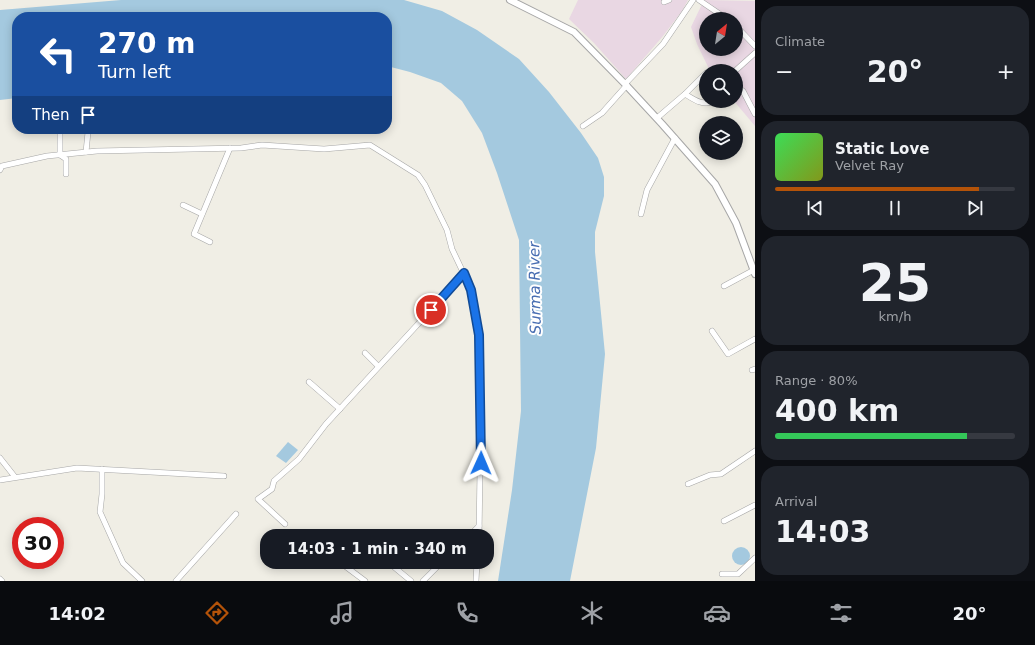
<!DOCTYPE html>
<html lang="en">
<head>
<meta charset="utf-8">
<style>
	body { margin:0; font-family:"DejaVu Sans",sans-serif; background:#20242c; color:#f1f3f6; height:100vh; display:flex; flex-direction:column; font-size:15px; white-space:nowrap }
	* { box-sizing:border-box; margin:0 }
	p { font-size:13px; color:#9ea1a6 }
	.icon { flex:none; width:22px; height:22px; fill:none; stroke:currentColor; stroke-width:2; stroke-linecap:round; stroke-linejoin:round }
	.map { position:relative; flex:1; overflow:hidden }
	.side { display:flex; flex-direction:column; gap:6px; padding:6px; background:#0d0f14; width:280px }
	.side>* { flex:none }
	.guide { position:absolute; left:12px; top:12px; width:380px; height:122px; border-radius:16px; box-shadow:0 2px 10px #0003; background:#1a4fa0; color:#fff; overflow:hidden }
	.needle { width:26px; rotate:30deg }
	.tools { position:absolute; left:699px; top:12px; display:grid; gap:8px }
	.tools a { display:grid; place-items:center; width:44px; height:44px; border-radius:50%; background:#171b24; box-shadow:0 2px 10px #0003; font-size:20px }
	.speed { position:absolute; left:12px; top:517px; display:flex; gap:8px; font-size:20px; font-weight:700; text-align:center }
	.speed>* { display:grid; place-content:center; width:52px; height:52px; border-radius:50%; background:#171b24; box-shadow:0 2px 10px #0003; line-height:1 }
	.speed .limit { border:6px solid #d22; background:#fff; color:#111 }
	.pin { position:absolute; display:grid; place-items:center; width:34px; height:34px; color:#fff; margin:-17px; border:2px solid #fff; border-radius:50%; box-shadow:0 1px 4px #0007 }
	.me { position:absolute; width:44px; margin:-22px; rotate:1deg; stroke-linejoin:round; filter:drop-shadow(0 0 3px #0008) }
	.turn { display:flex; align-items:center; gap:14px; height:84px; padding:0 20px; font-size:18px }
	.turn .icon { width:52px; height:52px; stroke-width:2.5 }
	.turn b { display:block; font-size:28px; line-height:34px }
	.then { display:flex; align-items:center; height:38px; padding:0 20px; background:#0003; gap:8px; font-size:15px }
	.big { font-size:30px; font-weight:600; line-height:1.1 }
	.side .card { flex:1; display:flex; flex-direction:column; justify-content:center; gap:6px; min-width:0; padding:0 14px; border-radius:16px; background:#20242c }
	.side .dial { align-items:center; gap:0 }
	.dial b { font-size:52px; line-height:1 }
	.song { display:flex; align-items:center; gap:12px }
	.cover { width:48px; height:48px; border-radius:6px; background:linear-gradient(135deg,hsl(130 70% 55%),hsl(70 70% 35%)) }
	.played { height:4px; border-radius:2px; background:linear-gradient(90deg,#b45309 85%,#363941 85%) }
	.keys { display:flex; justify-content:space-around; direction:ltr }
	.heat { display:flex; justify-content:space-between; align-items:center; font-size:22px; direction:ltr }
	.charge { height:6px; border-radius:3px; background:linear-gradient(90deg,#34c759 80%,#363941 0) }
	.trip { position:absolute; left:260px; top:529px; width:234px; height:40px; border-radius:16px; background:#171b24; box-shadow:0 2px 10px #0003; font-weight:600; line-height:40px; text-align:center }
	.menu { display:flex; height:64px; justify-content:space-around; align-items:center; background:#090b0e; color:#9ea1a6 }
	.menu .icon { width:28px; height:28px }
	.menu .selected { color:#b45309 }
	.menu b { font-size:18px; color:#f1f3f6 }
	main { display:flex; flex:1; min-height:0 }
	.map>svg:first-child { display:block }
</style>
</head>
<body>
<main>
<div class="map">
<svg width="755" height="581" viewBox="0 0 755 581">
	<rect width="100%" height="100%" fill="#f0eee5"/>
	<g fill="#e9d7e3" fill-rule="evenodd">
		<polygon points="578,0 688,0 682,11 663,36 626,79 594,43 569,19"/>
		<path d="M704,0L755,1V126L734,101H736V71H710L697,44L691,27ZM706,19H736V49H706Z"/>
	</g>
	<g fill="#a4c9df">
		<polygon points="121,0 404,0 442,11 477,30 519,59 549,92 581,133 598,158 604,177 604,196 595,232 595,252 605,354 596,448 570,581 498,581 512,490 521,411 519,240 497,173 482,133 462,101 441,83 410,72 387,66 387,17 17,17 17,98 0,100 0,10"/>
		<polygon points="288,442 298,450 286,463 276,456"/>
		<circle cx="741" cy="556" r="9"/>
	</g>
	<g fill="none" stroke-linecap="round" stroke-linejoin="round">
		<g stroke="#a6a6a6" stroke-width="6">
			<g id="minor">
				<polyline points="699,0 727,19"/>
				<polyline points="664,2 669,0"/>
				<polyline points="736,26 755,46"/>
				<polyline points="735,71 755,53"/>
				<polyline points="625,84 663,44 693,0"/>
				<polyline points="736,90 740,89 743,91 755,114"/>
				<polyline points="685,94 706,73"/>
				<path d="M657,118L685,94C696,101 703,106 716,101"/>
				<polyline points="583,126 602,113 627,85"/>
				<polyline points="60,129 60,155 66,159 66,174"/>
				<polyline points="86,152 88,132"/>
				<polyline points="0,170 2,166 47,156 97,151 241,148 262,145 324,149 370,145 418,175 425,185 447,230 452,249 471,289 475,310 479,335 481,405 479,536"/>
				<polyline points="183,205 202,214"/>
				<polyline points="641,214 647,190 675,138"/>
				<polyline points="210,242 194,234 230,148"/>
				<polyline points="724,286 754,270"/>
				<polyline points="712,331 728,354 755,339"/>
				<polyline points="365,353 378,366"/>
				<polyline points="752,370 755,369"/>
				<polyline points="309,382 340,409"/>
				<polyline points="0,458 15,477"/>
				<polyline points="102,469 102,494 100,512 123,563 142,581"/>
				<polyline points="0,480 77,468 224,476"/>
				<polyline points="688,484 710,475 721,474 755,451"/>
				<polyline points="724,521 755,505"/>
				<polyline points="285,524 258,499 272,489 274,481 299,459 326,424 465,273"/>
				<polyline points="469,536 479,526"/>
				<polyline points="388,562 411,581"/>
				<polyline points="341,563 365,581"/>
				<polyline points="722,574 738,574 755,558"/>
				<polyline points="0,579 2,581"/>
				<polyline points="176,581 236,514"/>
				<polyline points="423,581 442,562"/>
				<polyline points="476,581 477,562"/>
			</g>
		</g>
		<g stroke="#a6a6a6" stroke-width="8">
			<polyline id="tertiary" points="510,0 574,32 625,84 662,124 715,184 736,223 755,274"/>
		</g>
		<use href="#minor" stroke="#fff" stroke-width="5"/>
		<use href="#tertiary" stroke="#fff" stroke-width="6"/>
	</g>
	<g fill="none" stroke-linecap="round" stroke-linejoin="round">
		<g stroke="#114b97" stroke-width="10">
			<polyline id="route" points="431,310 464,273 471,290 479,335 481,463"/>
		</g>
		<use href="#route" stroke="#1a73e8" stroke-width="7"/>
	</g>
	<g text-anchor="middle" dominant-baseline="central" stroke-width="4" stroke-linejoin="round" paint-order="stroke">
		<g font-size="15" font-style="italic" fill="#486eb2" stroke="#fff">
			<text transform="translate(535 288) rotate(-91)">Surma River</text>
		</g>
	</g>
</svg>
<div class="tools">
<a><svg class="needle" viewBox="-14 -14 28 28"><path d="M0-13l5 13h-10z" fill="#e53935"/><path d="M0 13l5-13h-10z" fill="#9ea1a6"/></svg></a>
<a><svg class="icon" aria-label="search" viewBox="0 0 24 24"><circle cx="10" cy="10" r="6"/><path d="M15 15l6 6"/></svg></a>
<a><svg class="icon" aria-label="layers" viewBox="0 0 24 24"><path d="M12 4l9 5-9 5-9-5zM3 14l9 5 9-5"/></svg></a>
</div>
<div class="speed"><div class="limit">30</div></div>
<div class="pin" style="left:431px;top:310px;background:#d93025"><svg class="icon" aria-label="arrive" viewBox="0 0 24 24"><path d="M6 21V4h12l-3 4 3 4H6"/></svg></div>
<svg class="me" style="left:481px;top:463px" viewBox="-20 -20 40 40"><path d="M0-17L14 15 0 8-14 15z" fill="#1a73e8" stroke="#fff" stroke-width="4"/></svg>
<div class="trip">14:03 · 1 min · 340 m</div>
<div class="guide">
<div class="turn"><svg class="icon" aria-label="left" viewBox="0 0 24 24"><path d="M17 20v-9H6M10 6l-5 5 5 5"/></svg><div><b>270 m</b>Turn left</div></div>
<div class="then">Then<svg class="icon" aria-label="arrive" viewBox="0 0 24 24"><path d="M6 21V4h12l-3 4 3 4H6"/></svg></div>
</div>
</div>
<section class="side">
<div class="card"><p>Climate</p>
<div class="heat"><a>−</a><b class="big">20°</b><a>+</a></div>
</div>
<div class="card">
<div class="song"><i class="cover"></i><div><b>Static Love</b><p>Velvet Ray</p></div></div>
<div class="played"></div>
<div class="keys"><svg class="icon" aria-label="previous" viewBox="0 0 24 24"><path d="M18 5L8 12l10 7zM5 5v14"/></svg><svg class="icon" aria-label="pause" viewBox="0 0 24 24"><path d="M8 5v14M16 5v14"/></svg><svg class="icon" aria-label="next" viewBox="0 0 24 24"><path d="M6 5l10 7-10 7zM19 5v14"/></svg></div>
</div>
<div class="card dial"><b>25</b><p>km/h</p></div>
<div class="card"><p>Range · 80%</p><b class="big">400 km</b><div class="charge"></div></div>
<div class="card"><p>Arrival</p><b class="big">14:03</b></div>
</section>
</main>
<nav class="menu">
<b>14:02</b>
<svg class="icon selected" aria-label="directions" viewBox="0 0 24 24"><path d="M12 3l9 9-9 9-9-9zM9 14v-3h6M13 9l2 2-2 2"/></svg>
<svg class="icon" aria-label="music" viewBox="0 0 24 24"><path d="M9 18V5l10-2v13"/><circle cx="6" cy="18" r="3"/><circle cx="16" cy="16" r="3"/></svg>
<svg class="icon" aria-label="phone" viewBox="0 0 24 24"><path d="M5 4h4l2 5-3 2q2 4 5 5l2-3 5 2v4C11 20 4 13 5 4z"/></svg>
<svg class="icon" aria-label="climate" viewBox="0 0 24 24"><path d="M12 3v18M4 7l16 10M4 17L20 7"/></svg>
<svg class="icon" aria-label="car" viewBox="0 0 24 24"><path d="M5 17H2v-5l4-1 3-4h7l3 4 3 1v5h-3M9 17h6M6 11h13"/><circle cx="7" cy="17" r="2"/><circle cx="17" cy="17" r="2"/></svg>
<svg class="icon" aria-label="filters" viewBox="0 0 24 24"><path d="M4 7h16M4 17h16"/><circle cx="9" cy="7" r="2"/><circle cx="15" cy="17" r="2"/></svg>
<b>20°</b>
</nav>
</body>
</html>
